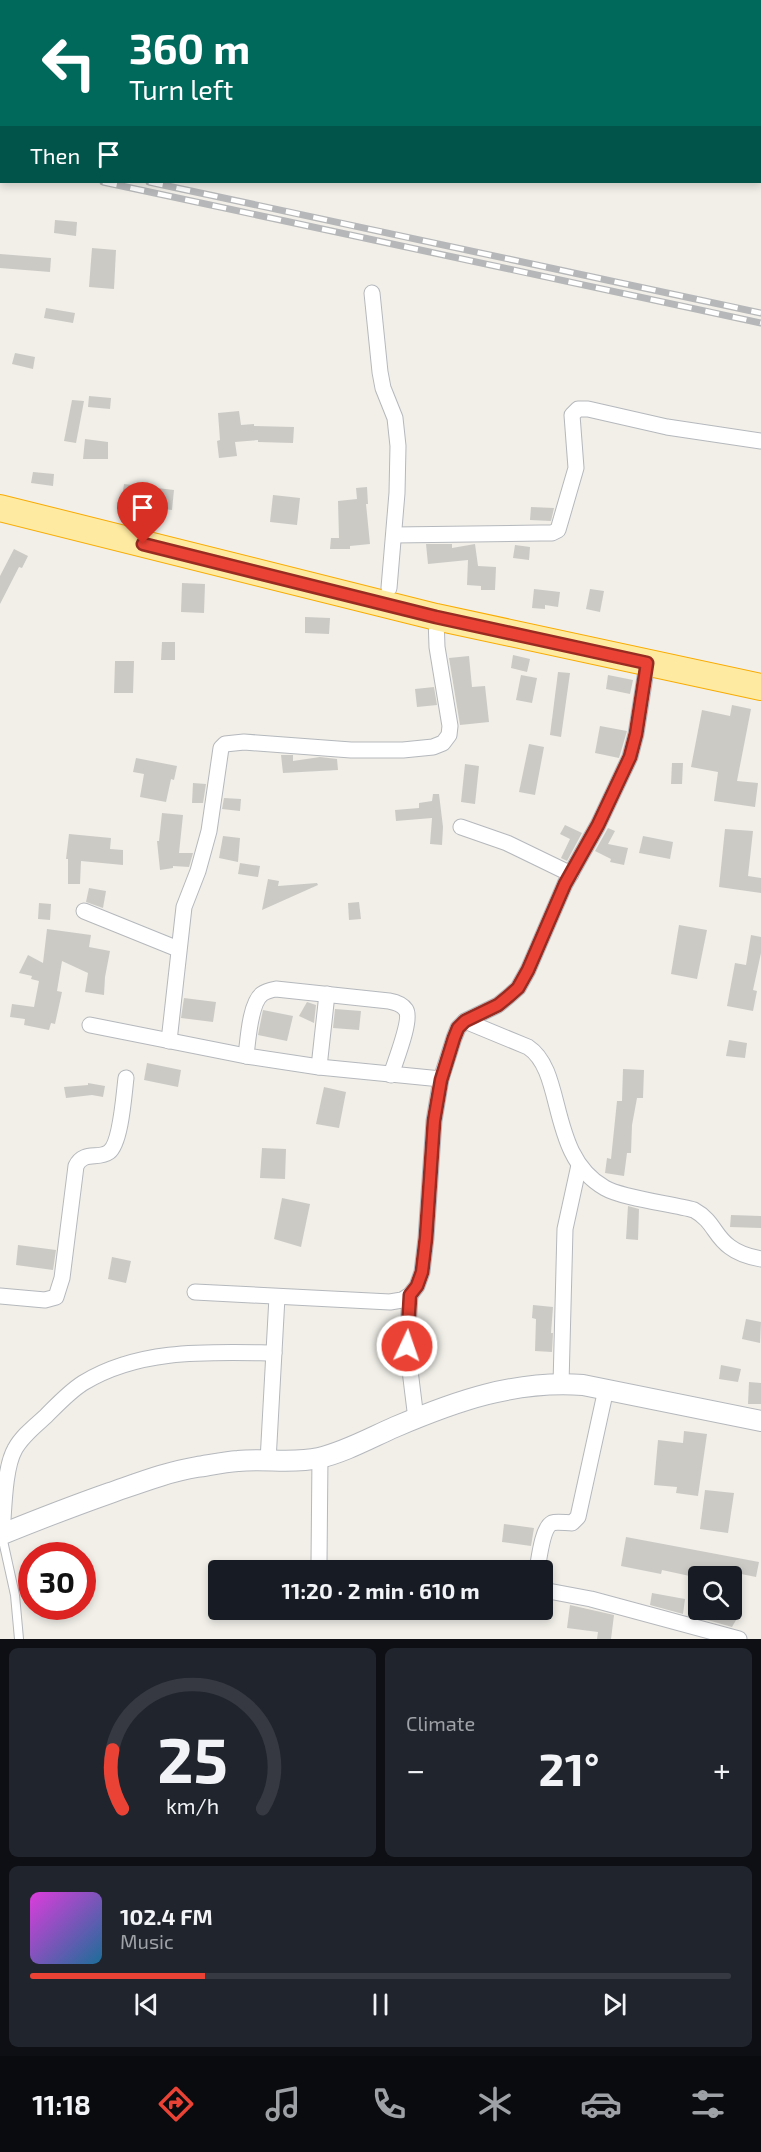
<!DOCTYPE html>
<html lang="en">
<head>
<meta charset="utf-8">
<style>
	body { margin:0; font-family:"Exo 2",sans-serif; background:#20242c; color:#f1f3f6; height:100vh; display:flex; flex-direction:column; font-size:22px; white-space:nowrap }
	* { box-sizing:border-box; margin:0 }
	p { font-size:20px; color:#9ea1a6 }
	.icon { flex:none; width:33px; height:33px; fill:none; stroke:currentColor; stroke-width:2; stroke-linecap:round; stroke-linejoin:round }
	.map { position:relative; height:1639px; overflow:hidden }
	.side { display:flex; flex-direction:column; gap:9px; padding:9px; background:#0d0f14; flex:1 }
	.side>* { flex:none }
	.hud { position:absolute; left:0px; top:0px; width:762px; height:183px; box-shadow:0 3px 9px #0003; background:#00695c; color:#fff; overflow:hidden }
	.fabs { position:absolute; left:688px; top:1566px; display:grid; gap:12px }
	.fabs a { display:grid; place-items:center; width:54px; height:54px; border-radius:6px; background:#171b24; box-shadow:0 3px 9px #0003; font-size:30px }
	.speed { position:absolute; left:18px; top:1542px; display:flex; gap:12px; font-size:30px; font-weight:700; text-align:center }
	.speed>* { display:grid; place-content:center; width:78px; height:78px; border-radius:50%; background:#171b24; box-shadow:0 3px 9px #0003; line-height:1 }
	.speed .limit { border:9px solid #d22; background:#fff; color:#111 }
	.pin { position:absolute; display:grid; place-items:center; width:51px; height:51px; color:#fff; margin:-62px -26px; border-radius:50% 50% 50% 0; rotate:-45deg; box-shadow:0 0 6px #0007 }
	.pin .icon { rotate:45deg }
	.me { position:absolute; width:66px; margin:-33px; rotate:3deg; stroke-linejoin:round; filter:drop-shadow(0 0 4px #0008) }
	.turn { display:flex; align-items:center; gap:21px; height:126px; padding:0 30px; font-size:27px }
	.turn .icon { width:78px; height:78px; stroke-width:2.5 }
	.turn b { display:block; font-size:42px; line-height:51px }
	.then { display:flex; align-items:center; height:57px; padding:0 30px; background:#0003; gap:12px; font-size:22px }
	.big { font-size:45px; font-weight:700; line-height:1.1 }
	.side .card { flex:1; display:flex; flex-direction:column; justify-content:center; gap:9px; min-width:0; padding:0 21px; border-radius:9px; background:#20242c }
	.side .dial { align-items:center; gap:0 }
	.dial svg { height:156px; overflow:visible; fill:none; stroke:#363941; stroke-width:7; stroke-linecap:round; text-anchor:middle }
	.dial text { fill:#f1f3f6; stroke:none }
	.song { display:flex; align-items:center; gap:18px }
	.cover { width:72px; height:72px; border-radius:9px; background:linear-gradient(135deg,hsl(300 70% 55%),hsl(200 70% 35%)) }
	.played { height:6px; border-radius:3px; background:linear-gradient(90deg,#ea4335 25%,#363941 25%) }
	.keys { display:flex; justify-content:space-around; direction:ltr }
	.heat { display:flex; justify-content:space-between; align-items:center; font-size:33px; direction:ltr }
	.side .tiles { flex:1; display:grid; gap:9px; grid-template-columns:1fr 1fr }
	.card:last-child { grid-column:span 2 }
	.trip { position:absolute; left:208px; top:1560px; width:345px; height:60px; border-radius:6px; background:#171b24; box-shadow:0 3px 9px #0003; font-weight:700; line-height:60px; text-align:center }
	.dock { display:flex; height:96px; justify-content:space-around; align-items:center; background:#090b0e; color:#9ea1a6 }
	.dock .icon { width:42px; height:42px }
	.dock .selected { color:#ea4335 }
	.dock b { font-size:27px; color:#f1f3f6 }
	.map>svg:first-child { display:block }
</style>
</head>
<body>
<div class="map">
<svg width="761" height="1639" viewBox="0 0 761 1639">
	<rect width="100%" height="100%" fill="#f1efe8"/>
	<g fill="#cccac5">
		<polygon points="55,220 77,222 76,236 54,233"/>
		<polygon points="92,248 116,250 114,289 89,287"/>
		<polygon points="0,254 51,258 50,272 0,268"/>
		<polygon points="46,308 75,313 73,323 44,318"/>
		<polygon points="15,353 35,357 33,369 12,364"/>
		<polygon points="89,396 111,398 110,409 88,407"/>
		<polygon points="72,400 84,401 76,443 64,441"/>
		<polygon points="239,411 241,425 254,424 254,426 294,427 293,443 258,442 258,440 235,442 237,456 219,458 217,441 220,440 218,413"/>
		<polygon points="85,439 108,442 108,459 83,459"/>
		<polygon points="33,472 54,474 53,486 31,483"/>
		<polygon points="124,484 174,490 172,510 121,504"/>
		<polygon points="367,487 368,504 366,504 370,544 350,546 350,549 330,549 331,538 339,538 338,501 357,499 356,488"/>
		<polygon points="273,495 300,498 297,525 270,522"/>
		<polygon points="531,507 554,508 551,521 530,520"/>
		<polygon points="426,544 452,544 452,548 475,544 478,566 496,567 495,590 481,590 481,586 467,585 468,560 428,564"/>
		<polygon points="515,545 530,547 529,560 513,558"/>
		<polygon points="14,549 28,556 22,568 19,567 0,604 0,576"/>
		<polygon points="182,583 205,584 204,613 181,612"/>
		<polygon points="534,589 560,592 558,607 545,605 545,609 532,608"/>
		<polygon points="590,589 604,591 600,612 586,609"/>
		<polygon points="305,617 330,618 329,634 305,633"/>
		<polygon points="162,642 175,642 175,660 161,660"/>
		<polygon points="513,655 530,659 527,672 511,668"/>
		<polygon points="469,656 472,687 485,686 489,722 460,725 449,658"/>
		<polygon points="115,661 134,661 133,693 114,693"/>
		<polygon points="558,672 570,673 561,737 550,735"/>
		<polygon points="521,675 537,678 532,703 516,700"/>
		<polygon points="608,675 633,680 630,694 606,689"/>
		<polygon points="434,687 437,705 417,707 415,689"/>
		<polygon points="732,705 751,709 737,781 758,783 755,807 714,801 718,772 691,767 702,710 730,716"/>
		<polygon points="600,726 627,731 619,758 595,753"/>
		<polygon points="529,744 544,747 535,795 519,792"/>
		<polygon points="281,755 293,755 293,761 320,757 337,759 338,770 283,773"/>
		<polygon points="136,758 177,766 174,780 171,779 166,802 140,797 144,774 133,772"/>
		<polygon points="672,763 683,763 682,784 671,784"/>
		<polygon points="465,764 479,766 475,804 461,802"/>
		<polygon points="193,783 206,784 203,803 192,803"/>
		<polygon points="433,794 439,794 443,827 442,845 430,844 432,818 396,821 395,810 419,808 419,803 432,801"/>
		<polygon points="224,798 241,799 240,811 222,809"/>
		<polygon points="162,813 183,815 179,853 193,853 189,867 173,866 173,868 160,870 157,841 159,841"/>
		<polygon points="565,825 582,833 567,861 561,858 570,839 560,834"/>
		<polygon points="608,828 615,831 608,844 628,848 624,865 610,862 611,859 595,851"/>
		<polygon points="725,829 753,831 748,876 761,878 761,893 719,887"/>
		<polygon points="69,834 111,838 110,849 123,850 123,865 81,861 80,884 68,884 68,859 66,859"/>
		<polygon points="223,836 240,838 238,862 219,858"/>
		<polygon points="643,836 673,842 670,859 639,853"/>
		<polygon points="240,863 260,866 258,877 238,874"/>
		<polygon points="268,879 279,881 278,886 317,883 318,885 262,910"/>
		<polygon points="89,888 106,891 103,908 86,902"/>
		<polygon points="359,902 361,919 349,920 348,903"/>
		<polygon points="39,903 51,904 50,920 38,919"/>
		<polygon points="679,925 707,930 697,979 671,974"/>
		<polygon points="47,929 91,935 89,947 110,951 105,977 104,995 85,992 88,973 62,961 57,991 62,992 55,1024 51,1023 49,1030 24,1025 25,1019 10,1017 12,1004 34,1007 39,981 31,979 32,976 19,973 28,955 43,963"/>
		<polygon points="751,935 761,937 761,953 753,990 757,991 753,1011 727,1006 735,963 746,965"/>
		<polygon points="184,998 216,1002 213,1022 181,1018"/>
		<polygon points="307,1002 316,1005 314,1023 299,1016"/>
		<polygon points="335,1009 361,1011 359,1030 333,1028"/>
		<polygon points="263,1010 293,1016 287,1041 258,1035"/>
		<polygon points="729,1040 747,1043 745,1058 726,1056"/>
		<polygon points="147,1063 181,1070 178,1087 144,1080"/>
		<polygon points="623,1069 644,1070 643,1098 637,1098 632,1125 631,1153 627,1153 624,1176 605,1173 607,1158 611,1159 617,1101 622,1101"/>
		<polygon points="88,1083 105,1086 103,1097 92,1095 66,1098 64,1087 88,1085"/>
		<polygon points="324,1087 346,1092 339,1128 316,1124"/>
		<polygon points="262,1148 286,1149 285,1179 260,1178"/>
		<polygon points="282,1198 310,1204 301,1247 274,1239"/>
		<polygon points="628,1206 639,1209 638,1240 626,1239"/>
		<polygon points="731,1215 761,1216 761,1228 730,1227"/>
		<polygon points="18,1245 56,1250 53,1270 16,1265"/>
		<polygon points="112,1257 131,1261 126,1283 108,1279"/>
		<polygon points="533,1305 553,1307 551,1333 553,1333 552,1352 535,1351 536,1319 532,1318"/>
		<polygon points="746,1319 761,1322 760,1343 742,1339"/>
		<polygon points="721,1365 741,1369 738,1382 719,1379"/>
		<polygon points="749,1382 761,1383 761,1404 748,1404"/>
		<polygon points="684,1431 707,1434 698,1496 676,1493 677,1487 654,1485 658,1440 683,1443"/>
		<polygon points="705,1490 734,1493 728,1533 700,1529"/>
		<polygon points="504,1524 534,1528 531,1546 502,1542"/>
		<polygon points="626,1537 759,1562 756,1577 702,1566 699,1578 662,1570 661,1574 621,1566"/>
		<polygon points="652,1593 685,1599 683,1614 650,1605"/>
		<polygon points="570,1605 614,1615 611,1639 597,1639 598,1632 567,1628"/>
		<polygon points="709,1610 715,1610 736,1620 732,1627 704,1619"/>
	</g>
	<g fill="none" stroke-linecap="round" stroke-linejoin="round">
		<g stroke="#b5b8bc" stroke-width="10">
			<polyline id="service" points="2,1536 15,1595 19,1639"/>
		</g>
		<g stroke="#b5b8bc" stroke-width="17">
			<g id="minor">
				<polyline points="52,0 53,2"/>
				<polyline points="312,0 312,2"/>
				<polyline points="760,76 761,76"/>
				<polyline points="0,113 2,114"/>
				<polyline points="372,293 380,372 383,388 395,418 398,446 397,493 389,588"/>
				<polyline points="394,535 541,533 552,533 558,530 576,468 572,415 578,409 588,409 667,427 761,441"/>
				<polyline points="461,827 507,843 571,874"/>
				<polyline points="84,911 178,949"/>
				<path d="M465,1021L528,1047C566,1072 547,1155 605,1188C622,1198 672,1204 694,1210C714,1221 714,1236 730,1247C739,1254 750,1257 761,1259"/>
				<polyline points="90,1025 246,1056 319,1067 441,1079"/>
				<polyline points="169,1041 184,907 198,871 209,831 221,748 225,744 244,742 351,750 403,750 433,747 443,743 449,735 450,726 437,647 436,617"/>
				<path d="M246,1056C248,1040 250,1003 262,994C266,991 271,990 276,989L389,1001C395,1002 402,1004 406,1010C412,1020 395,1062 391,1075"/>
				<polyline points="319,1067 327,994"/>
				<polyline points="195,1292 390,1302 402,1300 410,1295 417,1286 422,1272 426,1238 434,1121 441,1079 454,1038 458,1028 465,1021 498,1005 509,996 518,988 528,970 565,884 598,825 630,757 636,734 647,664"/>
				<polyline points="410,1295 407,1346 416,1419"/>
				<path d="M0,1296L45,1300L56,1297L62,1278L76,1166C84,1150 98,1160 109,1152C121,1143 124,1093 126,1078"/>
				<polyline points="561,1384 565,1229 579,1165"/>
				<polyline points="320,1457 319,1563 321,1570"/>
				<polyline points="268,1461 277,1297"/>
				<path d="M2,1534C4,1512 4,1468 15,1449C22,1436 35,1426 46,1416C58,1404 69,1392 83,1383C140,1348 210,1352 274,1353"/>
				<path d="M537,1570C539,1560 542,1528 552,1523C557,1521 566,1523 572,1523L578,1517L606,1389"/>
				<polyline points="543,1590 591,1599 739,1639"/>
			</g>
		</g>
		<g stroke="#b5b8bc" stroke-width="22">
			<path id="tertiary" d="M0,1535C37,1520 73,1506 110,1493C139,1483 167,1472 197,1467C210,1465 224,1462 238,1461C265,1458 292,1464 319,1458C345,1452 370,1438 395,1427C456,1401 515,1380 583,1385L761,1421"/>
		</g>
		<g stroke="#f9ab00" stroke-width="28">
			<polyline id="trunk" points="0,508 436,617 761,687"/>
		</g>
		<use href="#service" stroke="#fff" stroke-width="8"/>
		<use href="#minor" stroke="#fff" stroke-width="15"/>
		<use href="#tertiary" stroke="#fff" stroke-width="20"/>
		<use href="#trunk" stroke="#feeaa1" stroke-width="26"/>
		<g stroke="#b6b7b8" stroke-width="7">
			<g id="rail">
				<polyline points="0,149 2,150"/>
				<polyline points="0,159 2,160"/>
				<polyline points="103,182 761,323"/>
				<polyline points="149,182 761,313"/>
			</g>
		</g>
		<use href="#rail" stroke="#fff" stroke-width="4.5" stroke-dasharray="14" stroke-linecap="butt"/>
	</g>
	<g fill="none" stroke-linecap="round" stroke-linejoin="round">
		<g stroke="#982c22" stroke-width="15">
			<polyline id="route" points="143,544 436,617 647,663 636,734 630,757 598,825 565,884 528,970 518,988 509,996 498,1005 465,1021 458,1028 454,1038 441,1080 434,1121 426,1238 422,1272 417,1286 410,1295 407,1346"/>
		</g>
		<use href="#route" stroke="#ea4335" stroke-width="10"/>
	</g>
</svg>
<div class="fabs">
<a><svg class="icon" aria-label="search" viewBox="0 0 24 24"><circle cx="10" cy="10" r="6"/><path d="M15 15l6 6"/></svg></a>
</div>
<div class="speed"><div class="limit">30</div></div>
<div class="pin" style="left:143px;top:544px;background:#d93025"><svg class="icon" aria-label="arrive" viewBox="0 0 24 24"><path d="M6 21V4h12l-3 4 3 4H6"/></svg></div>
<svg class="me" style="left:407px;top:1346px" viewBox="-20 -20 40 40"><circle r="17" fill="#ea4335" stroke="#fff" stroke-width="3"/><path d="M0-11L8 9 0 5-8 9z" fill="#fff"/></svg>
<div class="trip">11:20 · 2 min · 610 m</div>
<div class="hud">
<div class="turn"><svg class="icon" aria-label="left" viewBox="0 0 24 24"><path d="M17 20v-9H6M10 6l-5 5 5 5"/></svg><div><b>360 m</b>Turn left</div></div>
<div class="then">Then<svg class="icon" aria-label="arrive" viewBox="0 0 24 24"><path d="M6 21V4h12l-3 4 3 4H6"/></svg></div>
</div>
</div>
<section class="side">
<div class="tiles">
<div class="card dial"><svg viewBox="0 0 100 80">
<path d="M14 69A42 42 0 1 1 86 69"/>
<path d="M14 69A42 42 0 0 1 9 39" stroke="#ea4335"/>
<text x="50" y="56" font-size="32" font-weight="700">25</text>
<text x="50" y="72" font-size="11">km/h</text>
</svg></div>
<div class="card"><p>Climate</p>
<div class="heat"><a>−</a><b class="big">21°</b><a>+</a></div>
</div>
<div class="card">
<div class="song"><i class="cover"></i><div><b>102.4 FM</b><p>Music</p></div></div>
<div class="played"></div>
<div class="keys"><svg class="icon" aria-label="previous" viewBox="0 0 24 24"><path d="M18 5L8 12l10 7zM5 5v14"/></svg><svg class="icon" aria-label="pause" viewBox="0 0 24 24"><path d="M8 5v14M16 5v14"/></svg><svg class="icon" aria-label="next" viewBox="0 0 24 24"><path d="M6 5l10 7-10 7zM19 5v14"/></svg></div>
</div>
</div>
</section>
<nav class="dock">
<b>11:18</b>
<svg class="icon selected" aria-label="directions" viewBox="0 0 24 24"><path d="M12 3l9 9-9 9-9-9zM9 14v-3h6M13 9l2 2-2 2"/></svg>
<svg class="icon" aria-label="music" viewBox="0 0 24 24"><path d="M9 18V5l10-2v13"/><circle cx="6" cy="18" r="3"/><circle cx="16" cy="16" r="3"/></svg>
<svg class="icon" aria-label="phone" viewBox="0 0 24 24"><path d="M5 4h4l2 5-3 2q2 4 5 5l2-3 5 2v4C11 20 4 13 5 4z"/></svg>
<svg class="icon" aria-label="climate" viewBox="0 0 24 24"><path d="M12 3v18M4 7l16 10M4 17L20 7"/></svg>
<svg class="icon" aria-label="car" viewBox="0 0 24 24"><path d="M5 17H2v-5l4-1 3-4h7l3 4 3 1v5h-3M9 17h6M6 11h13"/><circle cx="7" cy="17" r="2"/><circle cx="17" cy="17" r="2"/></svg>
<svg class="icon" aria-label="filters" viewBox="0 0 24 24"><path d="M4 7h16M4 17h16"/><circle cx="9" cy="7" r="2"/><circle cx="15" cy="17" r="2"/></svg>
</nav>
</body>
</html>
